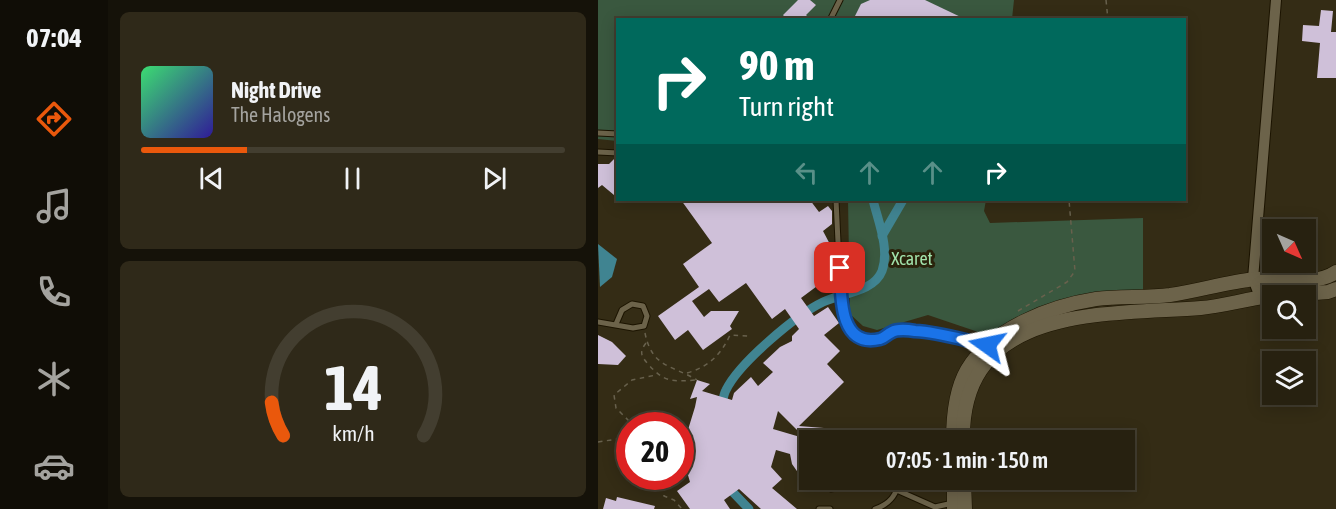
<!DOCTYPE html>
<html lang="en">
<head>
<meta charset="utf-8">
<style>
	body { margin:0; font-family:"Asap Condensed",sans-serif; background:#2f2919; color:#f1f3f6; height:100vh; display:flex; flex-direction:column; font-size:22px; white-space:nowrap }
	* { box-sizing:border-box; margin:0 }
	p { font-size:20px; color:#a4a39f }
	.icon { flex:none; width:33px; height:33px; fill:none; stroke:currentColor; stroke-width:2; stroke-linecap:round; stroke-linejoin:round }
	.map { position:relative; flex:1; overflow:hidden }
	.sheet { display:flex; flex-direction:column; gap:12px; padding:12px; background:#151209; width:490px }
	.sheet>* { flex:none }
	.top-card { position:absolute; left:18px; top:18px; width:570px; height:183px; border-radius:0px; box-shadow:0 3px 15px #0003,0 0 0 2px #433e30; background:#00695c; color:#fff; overflow:hidden }
	.needle { width:39px; rotate:135deg }
	.buttons { position:absolute; left:664px; top:219px; display:grid; gap:12px }
	.buttons a { display:grid; place-items:center; width:54px; height:54px; border-radius:0px; background:#272110; box-shadow:0 3px 15px #0003,0 0 0 2px #433e30; font-size:30px }
	.speed { position:absolute; left:18px; top:412px; display:flex; gap:12px; font-size:30px; font-weight:700; text-align:center }
	.speed>* { display:grid; place-content:center; width:78px; height:78px; border-radius:50%; background:#272110; box-shadow:0 3px 15px #0003,0 0 0 2px #433e30; line-height:1 }
	.speed .limit { border:9px solid #d22; background:#fff; color:#111 }
	.pin { position:absolute; display:grid; place-items:center; width:51px; height:51px; color:#fff; margin:-26px; border-radius:12px; box-shadow:0 3px 9px #0006 }
	.me { position:absolute; width:66px; margin:-33px; rotate:282deg; stroke-linejoin:round; filter:drop-shadow(0 0 4px #0008) }
	.turn { display:flex; align-items:center; gap:21px; height:126px; padding:0 24px; font-size:27px }
	.turn .icon { width:78px; height:78px; stroke-width:2.5 }
	.turn b { display:block; font-size:42px; line-height:51px }
	.lanes { display:flex; align-items:center; height:57px; padding:0 24px; background:#0003; justify-content:center; gap:30px; direction:ltr }
	.lanes .off { opacity:.35 }
	.sheet .tile { flex:1; display:flex; flex-direction:column; justify-content:center; gap:9px; min-width:0; padding:0 21px; border-radius:9px; background:#2f2919 }
	.sheet .dial { align-items:center; gap:0 }
	.dial svg { height:156px; overflow:visible; fill:none; stroke:#433e30; stroke-width:7; stroke-linecap:round; text-anchor:middle }
	.dial text { fill:#f1f3f6; stroke:none }
	.song { display:flex; align-items:center; gap:18px }
	.cover { width:72px; height:72px; border-radius:9px; background:linear-gradient(135deg,hsl(140 70% 55%),hsl(250 70% 35%)) }
	.played { height:6px; border-radius:3px; background:linear-gradient(90deg,#ea580c 25%,#433e30 25%) }
	.keys { display:flex; justify-content:space-around; direction:ltr }
	.trip { position:absolute; left:201px; top:430px; width:336px; height:60px; border-radius:0px; background:#272110; box-shadow:0 3px 15px #0003,0 0 0 2px #433e30; font-weight:600; line-height:60px; text-align:center }
	main { display:flex; flex:1; min-height:0 }
	.menu { display:flex; flex-direction:column; width:108px; justify-content:space-around; align-items:center; background:#100d06; color:#a4a39f }
	.menu .icon { width:42px; height:42px }
	.menu .current { color:#ea580c }
	.menu b { font-size:27px; color:#f1f3f6 }
	.map>svg:first-child { display:block }
</style>
</head>
<body>
<main>
<nav class="menu">
<b>07:04</b>
<svg class="icon current" aria-label="directions" viewBox="0 0 24 24"><path d="M12 3l9 9-9 9-9-9zM9 14v-3h6M13 9l2 2-2 2"/></svg>
<svg class="icon" aria-label="music" viewBox="0 0 24 24"><path d="M9 18V5l10-2v13"/><circle cx="6" cy="18" r="3"/><circle cx="16" cy="16" r="3"/></svg>
<svg class="icon" aria-label="phone" viewBox="0 0 24 24"><path d="M5 4h4l2 5-3 2q2 4 5 5l2-3 5 2v4C11 20 4 13 5 4z"/></svg>
<svg class="icon" aria-label="climate" viewBox="0 0 24 24"><path d="M12 3v18M4 7l16 10M4 17L20 7"/></svg>
<svg class="icon" aria-label="car" viewBox="0 0 24 24"><path d="M5 17H2v-5l4-1 3-4h7l3 4 3 1v5h-3M9 17h6M6 11h13"/><circle cx="7" cy="17" r="2"/><circle cx="17" cy="17" r="2"/></svg>
</nav>
<section class="sheet">
<div class="tile">
<div class="song"><i class="cover"></i><div><b>Night Drive</b><p>The Halogens</p></div></div>
<div class="played"></div>
<div class="keys"><svg class="icon" aria-label="previous" viewBox="0 0 24 24"><path d="M18 5L8 12l10 7zM5 5v14"/></svg><svg class="icon" aria-label="pause" viewBox="0 0 24 24"><path d="M8 5v14M16 5v14"/></svg><svg class="icon" aria-label="next" viewBox="0 0 24 24"><path d="M6 5l10 7-10 7zM19 5v14"/></svg></div>
</div>
<div class="tile dial"><svg viewBox="0 0 100 80">
<path d="M14 69A42 42 0 1 1 86 69"/>
<path d="M14 69A42 42 0 0 1 8 52" stroke="#ea580c"/>
<text x="50" y="56" font-size="32" font-weight="700">14</text>
<text x="50" y="72" font-size="11">km/h</text>
</svg></div>
</section>
<div class="map">
<svg width="738" height="509" viewBox="0 0 738 509">
	<rect width="100%" height="100%" fill="#342c15"/>
	<g fill="#3a583f">
		<polygon points="0,0 416,0 414,19 20,20 19,141 0,139"/>
		<polygon points="250,200 388,200 386,211 392,223 545,218 545,294 500,296 392,336 330,315 279,330 265,326 252,314"/>
	</g>
	<polygon fill="#408491" points="0,244 19,259 14,277 2,287"/>
	<g fill="none" stroke-linecap="round" stroke-linejoin="round">
		<g stroke="#408491" stroke-width="9">
			<polyline points="284,236 305,200"/>
			<path d="M123,408C125,403 125,395 128,390C141,363 198,315 225,302C243,293 276,292 284,271C292,249 280,221 275,200"/>
			<polyline points="128,485 151,509"/>
		</g>
	</g>
	<g fill="#cfc0d9" fill-rule="evenodd">
		<polygon points="200,0 212,0 218,5 208,15 213,20 189,20 185,15"/>
		<polygon points="272,0 327,0 369,20 255,20 263,4"/>
		<polygon points="723,10 735,11 733,32 738,32 738,78 719,78 722,43 704,41 705,25 721,26"/>
		<polygon points="17,158 20,172 16,176 20,180 20,191 16,195 4,185 0,188 0,164 11,164"/>
		<path d="M83,200H212L221,212L230,206L234,211V224L225,231L235,250L236,260L228,267L234,275L203,298L216,316L230,307L241,323L226,335L242,351L229,364L246,382L201,426L226,428L240,441H212V475L209,478L201,474L194,464L192,454L178,450L173,467L184,479L174,488L199,509H163L141,489L126,500L132,509H92L79,491L92,482L82,448V431L89,433L97,407L99,397L92,399L99,380L112,384L104,391L134,400L136,393L153,377L160,386L175,372L165,363L182,347L194,341V336L201,329L187,309L174,319L148,283L121,302L111,289L94,301L106,317L113,311H141L132,326L134,329L105,350L90,330L77,340L60,316L101,287L85,264L114,243ZM180,411L198,429L209,439L175,429Z"/>
		<polygon points="0,335 14,342 28,356 20,365 0,364"/>
		<polygon points="19,497 57,506 56,509 5,509 8,498 18,501"/>
	</g>
	<g fill="none" stroke-linecap="round" stroke-linejoin="round">
		<g stroke="#1c1401" stroke-width="7">
			<g id="service">
				<polyline points="232,20 242,0"/>
				<polyline points="0,133 20,134"/>
				<polyline points="0,152 20,153"/>
				<polyline points="238,200 243,305 252,330 275,340 286,339 294,331 316,330 387,345"/>
				<polyline points="0,322 35,328 46,326 49,316 45,306 34,304 24,310 18,324"/>
				<polyline points="234,432 249,441"/>
				<polyline points="213,480 233,489 276,480 337,507 355,503"/>
				<polyline points="307,480 317,484 343,480"/>
				<polyline points="221,509 232,509"/>
				<path d="M277,509C292,504 299,495 301,480"/>
			</g>
		</g>
		<g stroke="#1c1401" stroke-width="12">
			<polyline id="minor" points="662,297 655,279 678,0"/>
		</g>
		<g stroke="#1c1401" stroke-width="15">
			<g id="tertiary">
				<polyline points="678,296 730,292 738,289"/>
				<path d="M355,441C355,419 358,389 369,370C394,328 453,306 498,299C523,296 547,298 572,295C600,291 629,282 657,279C682,277 716,287 738,272"/>
				<path d="M365,441C362,304 507,315 603,308C627,306 651,298 675,296"/>
				<polyline points="356,480 356,509"/>
				<polyline points="366,480 367,509"/>
			</g>
		</g>
		<g stroke="#68614d" stroke-width="1.5" stroke-dasharray="4.5 4.5" stroke-linecap="butt">
			<polyline points="508,0 510,20"/>
			<polyline points="420,311 469,282 477,271 471,200"/>
			<path d="M47,333C54,368 74,365 99,380"/>
			<path d="M48,343C41,352 43,356 50,364C66,382 73,382 98,380"/>
			<path d="M89,373C110,367 123,355 132,335L150,336"/>
			<polyline points="0,442 26,438 31,432 31,421 18,408 16,395 34,380 58,375"/>
			<polyline points="66,477 66,496 76,500 84,509"/>
		</g>
		<use href="#service" stroke="#6c634a" stroke-width="5"/>
		<use href="#minor" stroke="#6c634a" stroke-width="10"/>
		<use href="#tertiary" stroke="#6c634a" stroke-width="14"/>
	</g>
	<g fill="none" stroke-linecap="round" stroke-linejoin="round">
		<g stroke="#114b97" stroke-width="15">
			<path id="route" d="M242,268C243,293 240,349 282,339C287,338 289,334 294,332C299,329 311,330 317,331C341,332 365,340 389,345"/>
		</g>
		<use href="#route" stroke="#1a73e8" stroke-width="10"/>
	</g>
	<g text-anchor="middle" dominant-baseline="central" stroke-width="6" stroke-linejoin="round" paint-order="stroke">
		<g font-size="18" fill="#a1e2ab" stroke="#2a220b">
			<text x="314" y="258">Xcaret</text>
		</g>
	</g>
</svg>
<div class="buttons">
<a><svg class="needle" viewBox="-14 -14 28 28"><path d="M0-13l5 13h-10z" fill="#e53935"/><path d="M0 13l5-13h-10z" fill="#a4a39f"/></svg></a>
<a><svg class="icon" aria-label="search" viewBox="0 0 24 24"><circle cx="10" cy="10" r="6"/><path d="M15 15l6 6"/></svg></a>
<a><svg class="icon" aria-label="layers" viewBox="0 0 24 24"><path d="M12 4l9 5-9 5-9-5zM3 14l9 5 9-5"/></svg></a>
</div>
<div class="speed"><div class="limit">20</div></div>
<div class="pin" style="left:242px;top:268px;background:#d93025"><svg class="icon" aria-label="arrive" viewBox="0 0 24 24"><path d="M6 21V4h12l-3 4 3 4H6"/></svg></div>
<svg class="me" style="left:389px;top:345px" viewBox="-20 -20 40 40"><path d="M0-17L14 15 0 8-14 15z" fill="#1a73e8" stroke="#fff" stroke-width="4"/></svg>
<div class="trip">07:05 · 1 min · 150 m</div>
<div class="top-card">
<div class="turn"><svg class="icon" aria-label="right" viewBox="0 0 24 24"><path d="M7 20v-9h11M14 6l5 5-5 5"/></svg><div><b>90 m</b>Turn right</div></div>
<div class="lanes"><svg class="icon off" aria-label="left" viewBox="0 0 24 24"><path d="M17 20v-9H6M10 6l-5 5 5 5"/></svg><svg class="icon off" aria-label="ahead" viewBox="0 0 24 24"><path d="M12 20V5M6 11l6-6 6 6"/></svg><svg class="icon off" aria-label="ahead" viewBox="0 0 24 24"><path d="M12 20V5M6 11l6-6 6 6"/></svg><svg class="icon" aria-label="right" viewBox="0 0 24 24"><path d="M7 20v-9h11M14 6l5 5-5 5"/></svg></div>
</div>
</div>
</main>
</body>
</html>
